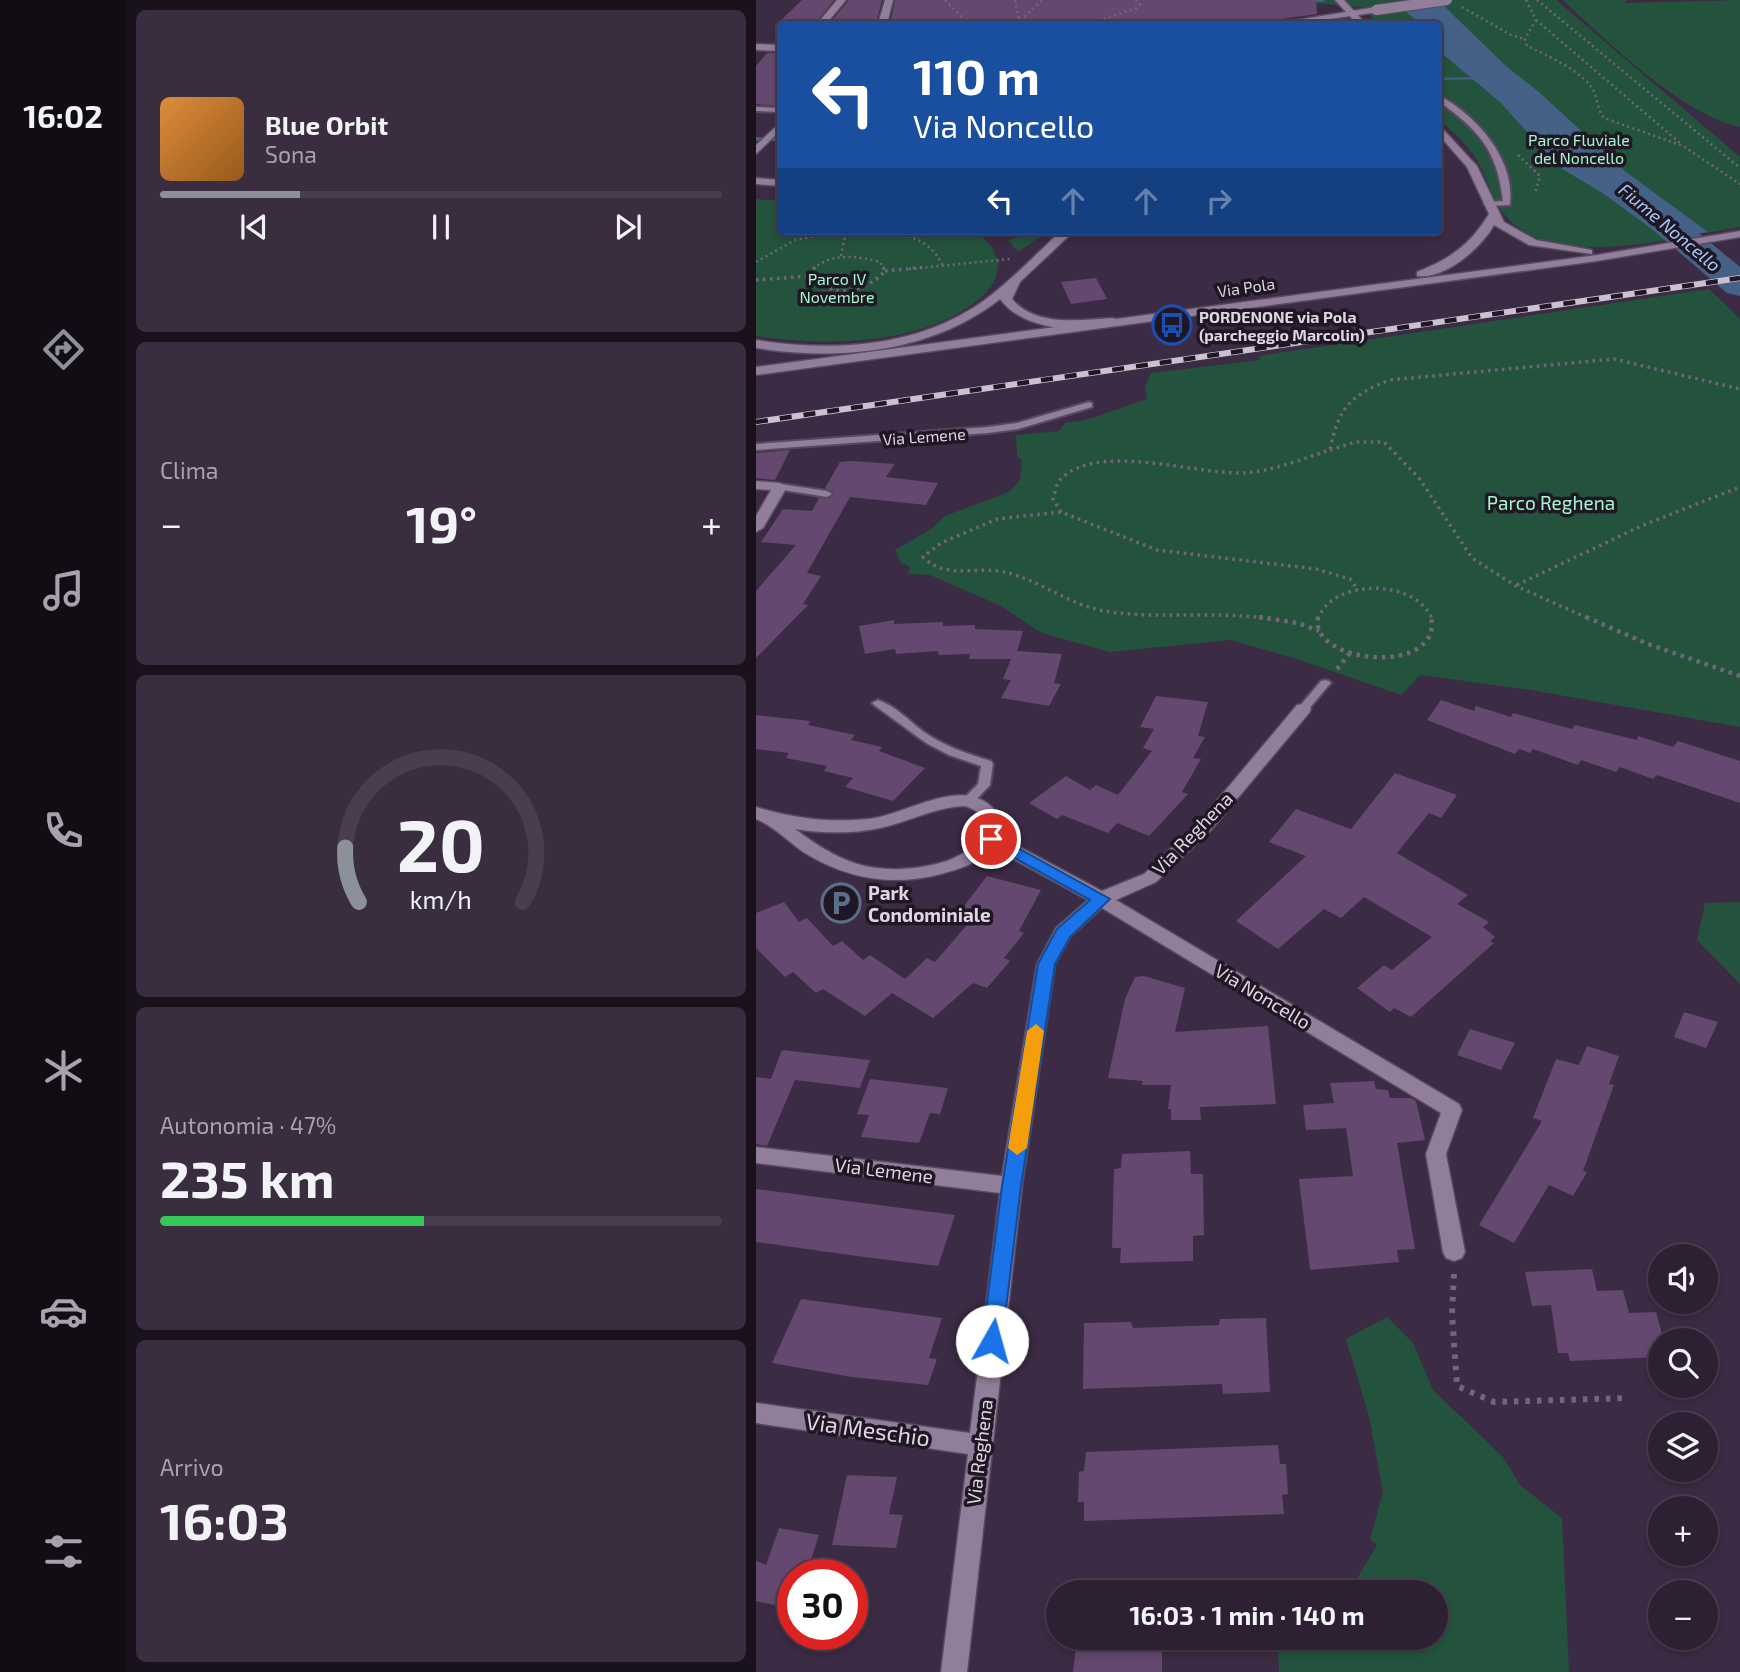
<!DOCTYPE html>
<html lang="it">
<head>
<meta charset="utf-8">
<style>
	body { margin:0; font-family:"Exo 2",sans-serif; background:#392d3f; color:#f1f3f6; height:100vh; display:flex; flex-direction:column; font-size:26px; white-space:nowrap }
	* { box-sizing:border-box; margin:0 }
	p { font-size:23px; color:#a7a3ac }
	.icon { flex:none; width:38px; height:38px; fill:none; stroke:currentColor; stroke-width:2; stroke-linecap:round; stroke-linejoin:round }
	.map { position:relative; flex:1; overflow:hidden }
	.panel { display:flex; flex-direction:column; gap:10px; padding:10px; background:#19121c; width:630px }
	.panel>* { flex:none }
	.guide { position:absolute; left:21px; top:21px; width:665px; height:214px; border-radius:7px; box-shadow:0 4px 10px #0003,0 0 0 2px #483e4e; background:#1a4fa0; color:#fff; overflow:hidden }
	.tools { position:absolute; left:892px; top:1244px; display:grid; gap:14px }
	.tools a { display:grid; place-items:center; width:70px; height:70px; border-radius:50%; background:#2d2033; box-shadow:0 4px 10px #0003,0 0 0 2px #483e4e; font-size:35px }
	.speed { position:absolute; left:21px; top:1559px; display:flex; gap:14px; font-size:35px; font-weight:700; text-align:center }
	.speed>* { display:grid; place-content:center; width:91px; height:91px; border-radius:50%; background:#2d2033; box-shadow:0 4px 10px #0003,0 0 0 2px #483e4e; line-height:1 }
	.speed .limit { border:10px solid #d22; background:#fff; color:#111 }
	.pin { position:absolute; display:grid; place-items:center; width:60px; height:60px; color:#fff; margin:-30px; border:4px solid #fff; border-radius:50%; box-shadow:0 2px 7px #0007 }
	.me { position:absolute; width:77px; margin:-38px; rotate:7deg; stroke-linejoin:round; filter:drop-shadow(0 0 5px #0008) }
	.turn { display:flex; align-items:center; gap:24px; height:147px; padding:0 21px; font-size:32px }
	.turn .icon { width:91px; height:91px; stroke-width:2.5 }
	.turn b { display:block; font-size:49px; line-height:60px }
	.lanes { display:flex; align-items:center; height:66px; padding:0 21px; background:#0003; justify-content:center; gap:35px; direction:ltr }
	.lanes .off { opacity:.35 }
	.big { font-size:52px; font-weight:700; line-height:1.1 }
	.panel .widget { flex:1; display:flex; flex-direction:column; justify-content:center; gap:10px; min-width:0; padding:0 24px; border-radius:10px; background:#392d3f }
	.panel .dial { align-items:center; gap:0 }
	.dial svg { height:182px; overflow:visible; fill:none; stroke:#483e4e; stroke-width:7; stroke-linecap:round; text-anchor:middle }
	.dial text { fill:#f1f3f6; stroke:none }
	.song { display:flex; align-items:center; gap:21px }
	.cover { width:84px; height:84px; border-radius:10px; background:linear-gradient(135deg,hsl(30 70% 55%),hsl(30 70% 35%)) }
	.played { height:7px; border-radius:4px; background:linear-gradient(90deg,#8c9099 25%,#483e4e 25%) }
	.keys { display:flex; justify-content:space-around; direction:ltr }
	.heat { display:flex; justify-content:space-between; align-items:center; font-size:38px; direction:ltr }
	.charge { height:10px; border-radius:5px; background:linear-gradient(90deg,#34c759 47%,#483e4e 0) }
	.trip { position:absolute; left:290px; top:1580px; width:402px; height:70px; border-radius:35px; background:#2d2033; box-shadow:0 4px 10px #0003,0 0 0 2px #483e4e; font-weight:700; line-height:70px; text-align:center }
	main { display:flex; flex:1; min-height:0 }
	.dock { display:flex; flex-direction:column; width:126px; justify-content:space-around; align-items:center; background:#120d14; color:#a7a3ac }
	.dock .icon { width:49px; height:49px }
	.dock .selected { color:#8c9099 }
	.dock b { font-size:32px; color:#f1f3f6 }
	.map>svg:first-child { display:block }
</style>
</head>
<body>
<main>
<nav class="dock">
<b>16:02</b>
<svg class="icon selected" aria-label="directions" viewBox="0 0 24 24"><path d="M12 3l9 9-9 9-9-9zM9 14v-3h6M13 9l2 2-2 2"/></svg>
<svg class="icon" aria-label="music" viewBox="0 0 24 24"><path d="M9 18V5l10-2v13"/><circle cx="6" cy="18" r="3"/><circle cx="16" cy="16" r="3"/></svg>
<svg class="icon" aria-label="phone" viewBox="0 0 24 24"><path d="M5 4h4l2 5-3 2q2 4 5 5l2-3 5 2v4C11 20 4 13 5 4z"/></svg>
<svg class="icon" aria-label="climate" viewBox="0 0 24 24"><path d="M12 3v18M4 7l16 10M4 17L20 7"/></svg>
<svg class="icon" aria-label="car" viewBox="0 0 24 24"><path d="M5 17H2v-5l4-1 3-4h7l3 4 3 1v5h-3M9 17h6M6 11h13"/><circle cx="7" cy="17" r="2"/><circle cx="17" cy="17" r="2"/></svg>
<svg class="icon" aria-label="filters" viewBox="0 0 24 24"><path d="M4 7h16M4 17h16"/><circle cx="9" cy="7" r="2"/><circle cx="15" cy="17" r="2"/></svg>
</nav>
<section class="panel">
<div class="widget">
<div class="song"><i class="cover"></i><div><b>Blue Orbit</b><p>Sona</p></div></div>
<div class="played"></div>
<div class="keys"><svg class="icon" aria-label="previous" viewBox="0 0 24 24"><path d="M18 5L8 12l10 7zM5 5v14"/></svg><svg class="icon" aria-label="pause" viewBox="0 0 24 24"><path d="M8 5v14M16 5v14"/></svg><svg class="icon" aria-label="next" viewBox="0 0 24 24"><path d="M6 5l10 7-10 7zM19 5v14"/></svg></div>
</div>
<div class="widget"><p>Clima</p>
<div class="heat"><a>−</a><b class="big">19°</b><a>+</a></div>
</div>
<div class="widget dial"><svg viewBox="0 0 100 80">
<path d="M14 69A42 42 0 1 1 86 69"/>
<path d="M14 69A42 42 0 0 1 8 45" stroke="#8c9099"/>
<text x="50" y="56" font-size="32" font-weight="700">20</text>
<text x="50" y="72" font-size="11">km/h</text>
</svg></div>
<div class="widget"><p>Autonomia · 47%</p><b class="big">235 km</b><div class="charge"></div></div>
<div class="widget"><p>Arrivo</p><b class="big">16:03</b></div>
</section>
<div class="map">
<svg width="984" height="1672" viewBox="0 0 984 1672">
	<rect width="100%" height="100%" fill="#3c2b44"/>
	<g fill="#24533d">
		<path d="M519,0H800L984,157V227C919,237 796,273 749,215C736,200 732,179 722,162C712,145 698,132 683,120L682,24H620L608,7Z"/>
		<path d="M807,0H872L868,3L984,0V127C927,115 850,41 807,0Z"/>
		<path d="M0,199L24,201V231H221L235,246L243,262C241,270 240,281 235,287C184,346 70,347 0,336Z"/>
		<polygon points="256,231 292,231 262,252 252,240 261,237"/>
		<polygon points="953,289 984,319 984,727 775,690 664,675 645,695 538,658 475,640 354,652 286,633 243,605 174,575 152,574 154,567 145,563 139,550 175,529 189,516 253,492 264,480 266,460 261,456 260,435 303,431 309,423 330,420 391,399 389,387 395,373 504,360 503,356"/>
		<polygon points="984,902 984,984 941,940 949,903"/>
		<polygon points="631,1317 657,1343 677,1390 747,1457 764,1485 806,1518 813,1672 523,1672 522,1650 540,1638 681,1638 681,1592 593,1592 621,1545 614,1539 627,1492 613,1416 590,1339"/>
	</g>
	<polygon fill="#456188" points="688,6 750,66 784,93 870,172 952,232 908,238 848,194 803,167 744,102 683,51 682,24 664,24 647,9"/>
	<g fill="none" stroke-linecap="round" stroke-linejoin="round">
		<g fill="#456188" fill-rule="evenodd">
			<polygon points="545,0 568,0 569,1 567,2 547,1"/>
			<polygon points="728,77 728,79 726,79 682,80 682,78"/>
			<polygon points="0,137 24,138 24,141 0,141"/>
		</g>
		<polygon fill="#456188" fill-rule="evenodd" points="870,180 882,183 984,267 984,296 971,293 858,197 853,190 858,183"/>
	</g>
	<g fill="#644870">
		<polygon points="46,0 78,0 59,24 21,24"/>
		<polygon points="93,0 126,0 120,24 73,24"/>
		<polygon points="139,0 560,0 561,14 490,24 134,24"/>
		<polygon points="11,53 24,53 24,106 0,104 0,66"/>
		<polygon points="340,278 351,299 315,304 305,282"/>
		<polygon points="34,450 19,480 0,478 0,453"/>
		<polygon points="95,461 139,464 130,477 182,483 170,505 94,497 51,573 65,576 47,604 52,605 0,658 0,591 40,545 5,542 27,509 56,511 63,498 77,496 77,492 69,488 84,462"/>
		<polygon points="138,620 138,624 187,622 187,626 219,625 219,629 267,631 261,651 306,654 298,683 305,684 293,706 245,698 255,680 247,679 255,659 213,659 214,654 183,655 182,651 140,654 139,649 109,654 103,626"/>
		<polygon points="400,696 452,702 442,736 449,737 437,758 445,759 426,792 432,794 393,836 361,823 352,833 306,815 301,819 273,803 310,776 334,790 340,785 362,795 396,751 387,748 398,729 384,727"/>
		<polygon points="685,700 718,711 720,706 755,717 757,713 816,729 819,725 881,740 882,736 917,747 922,741 984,761 984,803 901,775 897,779 864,767 860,772 825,760 822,765 777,749 774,753 763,749 759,754 671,720"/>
		<polygon points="0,715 54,721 52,725 99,735 95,740 126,747 123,751 169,768 137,801 89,787 97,778 68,771 71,766 30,758 33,753 0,749"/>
		<polygon points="639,773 701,795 685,818 673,813 641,853 712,895 701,904 733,922 727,927 739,937 734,941 738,943 655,1017 638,1008 634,1012 601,988 628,965 636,970 676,937 608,897 585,918 568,909 522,949 480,921 550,856 513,842 540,809 595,829"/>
		<polygon points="231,876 285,890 263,931 268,933 248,958 254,961 231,988 217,983 177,1018 136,993 109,1016 67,989 60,993 37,972 29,977 0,948 0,913 28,902 43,922 51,918 77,946 86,941 107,960 114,955 149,979 171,958 179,962 217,918 202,914"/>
		<polygon points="388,976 429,988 419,1032 512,1026 520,1104 444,1107 445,1120 415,1120 415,1109 412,1109 415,1085 386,1085 387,1081 352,1078 369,999 379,977"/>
		<polygon points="928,1012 962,1022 950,1048 918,1037"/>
		<polygon points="714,1029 759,1043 745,1070 701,1055"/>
		<polygon points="831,1046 863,1056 853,1084 858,1085 827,1171 831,1172 817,1196 793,1185 758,1243 723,1225 786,1121 777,1118 800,1059 823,1065"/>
		<polygon points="26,1050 114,1060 104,1088 39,1080 11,1146 0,1144 0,1077 15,1079"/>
		<polygon points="114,1079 192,1088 184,1114 174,1113 163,1143 105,1137 113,1115 101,1114"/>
		<polygon points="618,1081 620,1089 632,1090 634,1098 655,1098 660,1101 669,1140 641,1143 659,1249 641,1250 643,1262 554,1270 543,1179 597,1176 590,1128 550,1130 547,1105 578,1103 574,1083"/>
		<polygon points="434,1151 435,1174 447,1174 448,1235 437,1236 437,1261 364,1263 365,1248 356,1248 358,1169 365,1168 366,1154"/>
		<polygon points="0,1189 199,1215 182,1266 108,1257 0,1242"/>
		<polygon points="836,1269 841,1291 867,1290 873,1313 900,1312 905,1330 905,1357 814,1361 812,1353 802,1353 795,1305 776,1306 769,1272"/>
		<polygon points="45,1299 186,1318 173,1358 181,1359 172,1385 96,1377 16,1363"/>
		<polygon points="510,1318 514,1392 467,1394 466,1384 327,1389 328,1323 375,1322 377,1328 463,1325 464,1319"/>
		<polygon points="522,1445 524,1464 530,1464 532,1494 526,1495 528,1514 328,1521 328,1502 322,1502 323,1472 328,1471 330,1452"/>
		<polygon points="91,1475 141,1477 133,1514 147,1515 140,1548 76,1545"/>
		<polygon points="23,1528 63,1535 50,1575 37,1575 37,1609 0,1601 0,1561 10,1565"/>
		<polygon points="321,1638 406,1638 406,1672 317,1672"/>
	</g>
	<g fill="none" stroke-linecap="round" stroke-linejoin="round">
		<g stroke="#58495e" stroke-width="4">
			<g id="lane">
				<path d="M682,95C720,115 760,159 754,205L732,206L728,204L732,202L747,201C741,150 723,130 682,101Z"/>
				<polygon points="0,107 24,108 24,112 0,111"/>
				<polygon points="333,402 336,403 336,407 262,429 232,433 0,450 0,444 232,427 261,423"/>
				<polygon points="24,484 71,491 76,494 71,497 21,489 21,485"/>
				<polygon points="569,680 573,681 575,683 573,685 551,711 543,711 541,709 543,707 565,681"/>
				<path d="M122,700C140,706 153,721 168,732C188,746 212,754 235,761L237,764L234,785L216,804H208L206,801L208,798L222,784L225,766L193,755L170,743L118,705L116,703Z"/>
			</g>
		</g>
		<g stroke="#58495e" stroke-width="3">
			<g id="street">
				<polygon points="81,0 90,0 70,24 61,24"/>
				<polygon points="129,0 137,0 131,24 122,24"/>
				<polygon points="620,7 623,12 538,24 517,24"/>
				<polygon points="0,44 24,45 24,51 0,50"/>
				<polygon points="24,123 24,131 0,154 0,145"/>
				<polygon points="0,178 24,180 24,186 0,184"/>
				<path d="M305,231H318L264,282L256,299C280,327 323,320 356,318L360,319V325C323,332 269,332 244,299C175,353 84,361 0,348V340C76,352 160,348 226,302C255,281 279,255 305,231Z"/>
				<polygon points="0,481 24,483 31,487 7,528 0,532 0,516 15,490 0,489"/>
				<path d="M547,704L553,705L555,709L553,713L455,830L400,882L360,900L703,1104L706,1110L690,1154L709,1252L706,1258L698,1261L690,1258L687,1252L670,1154L685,1113L346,908L314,937L299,964L266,1186L211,1672H185L212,1454L0,1423V1403L214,1433L244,1193L0,1163V1147L246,1176L281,964L300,928L332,900L237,848C223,863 204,869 185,874C138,886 96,880 54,856C36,846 19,826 0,819V807C38,818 72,823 112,819C156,814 219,765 248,824L245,837L346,891L388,874L443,822L541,705ZM209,806C254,821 217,852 191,861C168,868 144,871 121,868C91,865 63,847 39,829C70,834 106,834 136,825C160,818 183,807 209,806Z"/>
			</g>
		</g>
		<g stroke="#58495e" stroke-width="3">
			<g id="secondary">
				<polygon points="579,0 588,0 610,24 601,24"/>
				<path d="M682,124L721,166L748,222L780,240L836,250V254L773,245L738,225C725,248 689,280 661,276V272C694,259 714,245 733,214L711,167L682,134Z"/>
				<polygon points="984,231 984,237 841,261 0,375 0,367 841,255"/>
			</g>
		</g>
		<g stroke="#74657b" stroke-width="2.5" stroke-dasharray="2 3.5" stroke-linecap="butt">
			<polyline points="189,0 213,24"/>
			<polyline points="259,0 263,19"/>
			<path d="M770,0L780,20L769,39L771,46C790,55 824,70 836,88C842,97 840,108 848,118L927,146L984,184"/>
			<polyline points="781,0 984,168"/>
			<polyline points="706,7 755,35 769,39"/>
			<polyline points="780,20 924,143"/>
			<polyline points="246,24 260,24"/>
			<polyline points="260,24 287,0"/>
			<polyline points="332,24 381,8 384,4 380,0"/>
			<polyline points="762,155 784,176 779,194"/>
			<path d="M131,231C155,235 176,242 187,266"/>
			<polyline points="85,256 90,231"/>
			<polyline points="0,262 39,240 83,231"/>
			<path d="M57,269C77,252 101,256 124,262L128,269"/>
			<polyline points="153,269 254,259"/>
		</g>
		<g stroke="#74657b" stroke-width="3.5" stroke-dasharray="2.5 4.5" stroke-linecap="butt">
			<path d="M59,267L53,276C73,298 110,293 129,271L127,267"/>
			<polyline points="129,271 171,267"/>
			<polyline points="0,280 53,276"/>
			<polyline points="574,450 599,442 628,442 663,478 716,558 760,586 834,619"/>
			<path d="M305,512L297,499C299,493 300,484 305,479C340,442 439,474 485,473C516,472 545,459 574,450C583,407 593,397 633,380L858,359L984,389"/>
			<polyline points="761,585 885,526 984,487"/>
			<path d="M514,619C459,610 402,620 348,611C310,604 280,577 243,571C216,567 189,579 167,557L185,543L241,519L305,512L401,550L560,569L594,579L602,590"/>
			<path d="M562,619C576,578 660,578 676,619"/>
		</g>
		<g stroke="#74657b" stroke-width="4.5" stroke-dasharray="3.5 5" stroke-linecap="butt">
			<polyline points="503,617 542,623 563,631"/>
			<path d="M562,617C552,664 687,677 675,617"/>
			<polyline points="830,617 892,644 984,676"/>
			<polyline points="581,669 593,654"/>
		</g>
		<polyline stroke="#74657b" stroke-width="6" stroke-dasharray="4.5 7" stroke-linecap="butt" points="698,1274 696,1313 701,1386 738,1402 871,1398"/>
		<use href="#lane" fill="#917e9a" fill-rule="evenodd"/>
		<use href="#street" fill="#917e9a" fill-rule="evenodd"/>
		<use href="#secondary" fill="#917e9a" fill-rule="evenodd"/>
		<g stroke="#ccc1d1" stroke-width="6">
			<polyline id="rail" points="0,422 984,278"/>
		</g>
		<use href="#rail" stroke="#1f1723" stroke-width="4.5" stroke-dasharray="12" stroke-linecap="butt"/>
		<g stroke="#58495e" stroke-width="12" stroke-linecap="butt">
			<polyline id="street-bridge" points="620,10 691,0"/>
		</g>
		<use href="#street-bridge" stroke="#917e9a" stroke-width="10"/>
	</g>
	<polygon fill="#1a73e8" stroke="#114b97" stroke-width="2" points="235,833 354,899 314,937 299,964 265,1186 246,1341 243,1347 236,1350 229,1347 226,1341 246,1186 282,964 301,929 334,900 230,842 230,835"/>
	<polygon fill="#f59e0b" points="280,1024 288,1031 271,1148 261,1155 252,1148 271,1031"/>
	<defs>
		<g id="bus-ring" transform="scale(2.0125)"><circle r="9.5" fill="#1f1723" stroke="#1a4fb4" stroke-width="1.5"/><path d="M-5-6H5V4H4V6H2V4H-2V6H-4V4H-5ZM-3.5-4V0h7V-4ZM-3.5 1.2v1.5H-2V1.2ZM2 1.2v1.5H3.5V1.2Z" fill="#1a4fb4"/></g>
		<g id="parking-ring" transform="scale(2.0125)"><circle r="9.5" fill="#1f1723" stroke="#5c6f8a" stroke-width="1.5"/><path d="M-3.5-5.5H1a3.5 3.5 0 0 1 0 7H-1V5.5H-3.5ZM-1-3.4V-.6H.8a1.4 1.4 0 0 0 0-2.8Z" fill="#5c6f8a"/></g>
	</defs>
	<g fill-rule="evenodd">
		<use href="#bus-ring" x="416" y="325"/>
		<use href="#parking-ring" x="85" y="903"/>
	</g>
	<g text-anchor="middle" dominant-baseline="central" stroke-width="7" stroke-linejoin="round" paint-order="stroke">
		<g font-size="16" fill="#a2f7cc" stroke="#1f1723">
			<text x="823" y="139">Parco Fluviale<tspan x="823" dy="18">del Noncello</tspan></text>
			<text x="81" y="278">Parco IV<tspan x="81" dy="18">Novembre</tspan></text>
		</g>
		<g font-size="16" fill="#dfd5e4" stroke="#1f1723">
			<text transform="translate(490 287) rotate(-8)">Via Pola</text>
			<text transform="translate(168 436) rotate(-4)">Via Lemene</text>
		</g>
		<g font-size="16" font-weight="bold" fill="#dfd5e4" stroke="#1f1723" text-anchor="start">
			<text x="443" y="316">PORDENONE via Pola<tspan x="443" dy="18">(parcheggio Marcolin)</tspan></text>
		</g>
		<g font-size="18" font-style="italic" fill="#a5c9fb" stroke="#1f1723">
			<text transform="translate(914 227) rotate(40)">Fiume Noncello</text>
		</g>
		<g font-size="19" fill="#a2f7cc" stroke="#1f1723">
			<text x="795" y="502">Parco Reghena</text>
		</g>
		<g font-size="19" fill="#dfd5e4" stroke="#1f1723">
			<text transform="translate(436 833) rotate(-46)">Via Reghena</text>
			<text transform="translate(507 996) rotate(31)">Via Noncello</text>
			<text transform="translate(128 1170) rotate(7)">Via Lemene</text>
			<text transform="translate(223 1452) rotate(-83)">Via Reghena</text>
		</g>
		<g font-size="19" font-weight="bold" fill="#dfd5e4" stroke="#1f1723" text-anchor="start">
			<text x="112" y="892">Park<tspan x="112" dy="22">Condominiale</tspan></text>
		</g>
		<g font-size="23" fill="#dfd5e4" stroke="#1f1723">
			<text transform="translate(112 1429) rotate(8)">Via Meschio</text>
		</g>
	</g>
</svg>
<div class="tools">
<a><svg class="icon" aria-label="sound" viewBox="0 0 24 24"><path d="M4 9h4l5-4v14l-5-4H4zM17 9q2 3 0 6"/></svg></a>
<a><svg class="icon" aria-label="search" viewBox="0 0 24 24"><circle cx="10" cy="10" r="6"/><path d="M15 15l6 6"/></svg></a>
<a><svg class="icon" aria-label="layers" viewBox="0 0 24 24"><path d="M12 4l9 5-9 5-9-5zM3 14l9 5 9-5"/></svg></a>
<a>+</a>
<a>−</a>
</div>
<div class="speed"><div class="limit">30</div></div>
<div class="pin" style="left:235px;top:839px;background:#d93025"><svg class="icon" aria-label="arrive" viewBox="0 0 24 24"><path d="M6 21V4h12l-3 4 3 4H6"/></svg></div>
<svg class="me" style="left:236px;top:1341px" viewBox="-20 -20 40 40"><circle r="19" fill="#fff"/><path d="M0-13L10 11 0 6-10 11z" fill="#1a73e8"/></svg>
<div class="trip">16:03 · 1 min · 140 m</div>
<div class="guide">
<div class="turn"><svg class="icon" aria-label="left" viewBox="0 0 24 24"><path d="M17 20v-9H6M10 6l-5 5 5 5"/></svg><div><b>110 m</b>Via Noncello</div></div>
<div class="lanes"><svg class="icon" aria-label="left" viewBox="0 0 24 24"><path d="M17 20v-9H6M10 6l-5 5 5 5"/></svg><svg class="icon off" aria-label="ahead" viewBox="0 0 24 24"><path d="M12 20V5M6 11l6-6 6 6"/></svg><svg class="icon off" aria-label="ahead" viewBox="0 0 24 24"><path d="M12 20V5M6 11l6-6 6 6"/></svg><svg class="icon off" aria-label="right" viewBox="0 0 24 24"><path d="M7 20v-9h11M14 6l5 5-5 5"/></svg></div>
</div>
</div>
</main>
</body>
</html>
